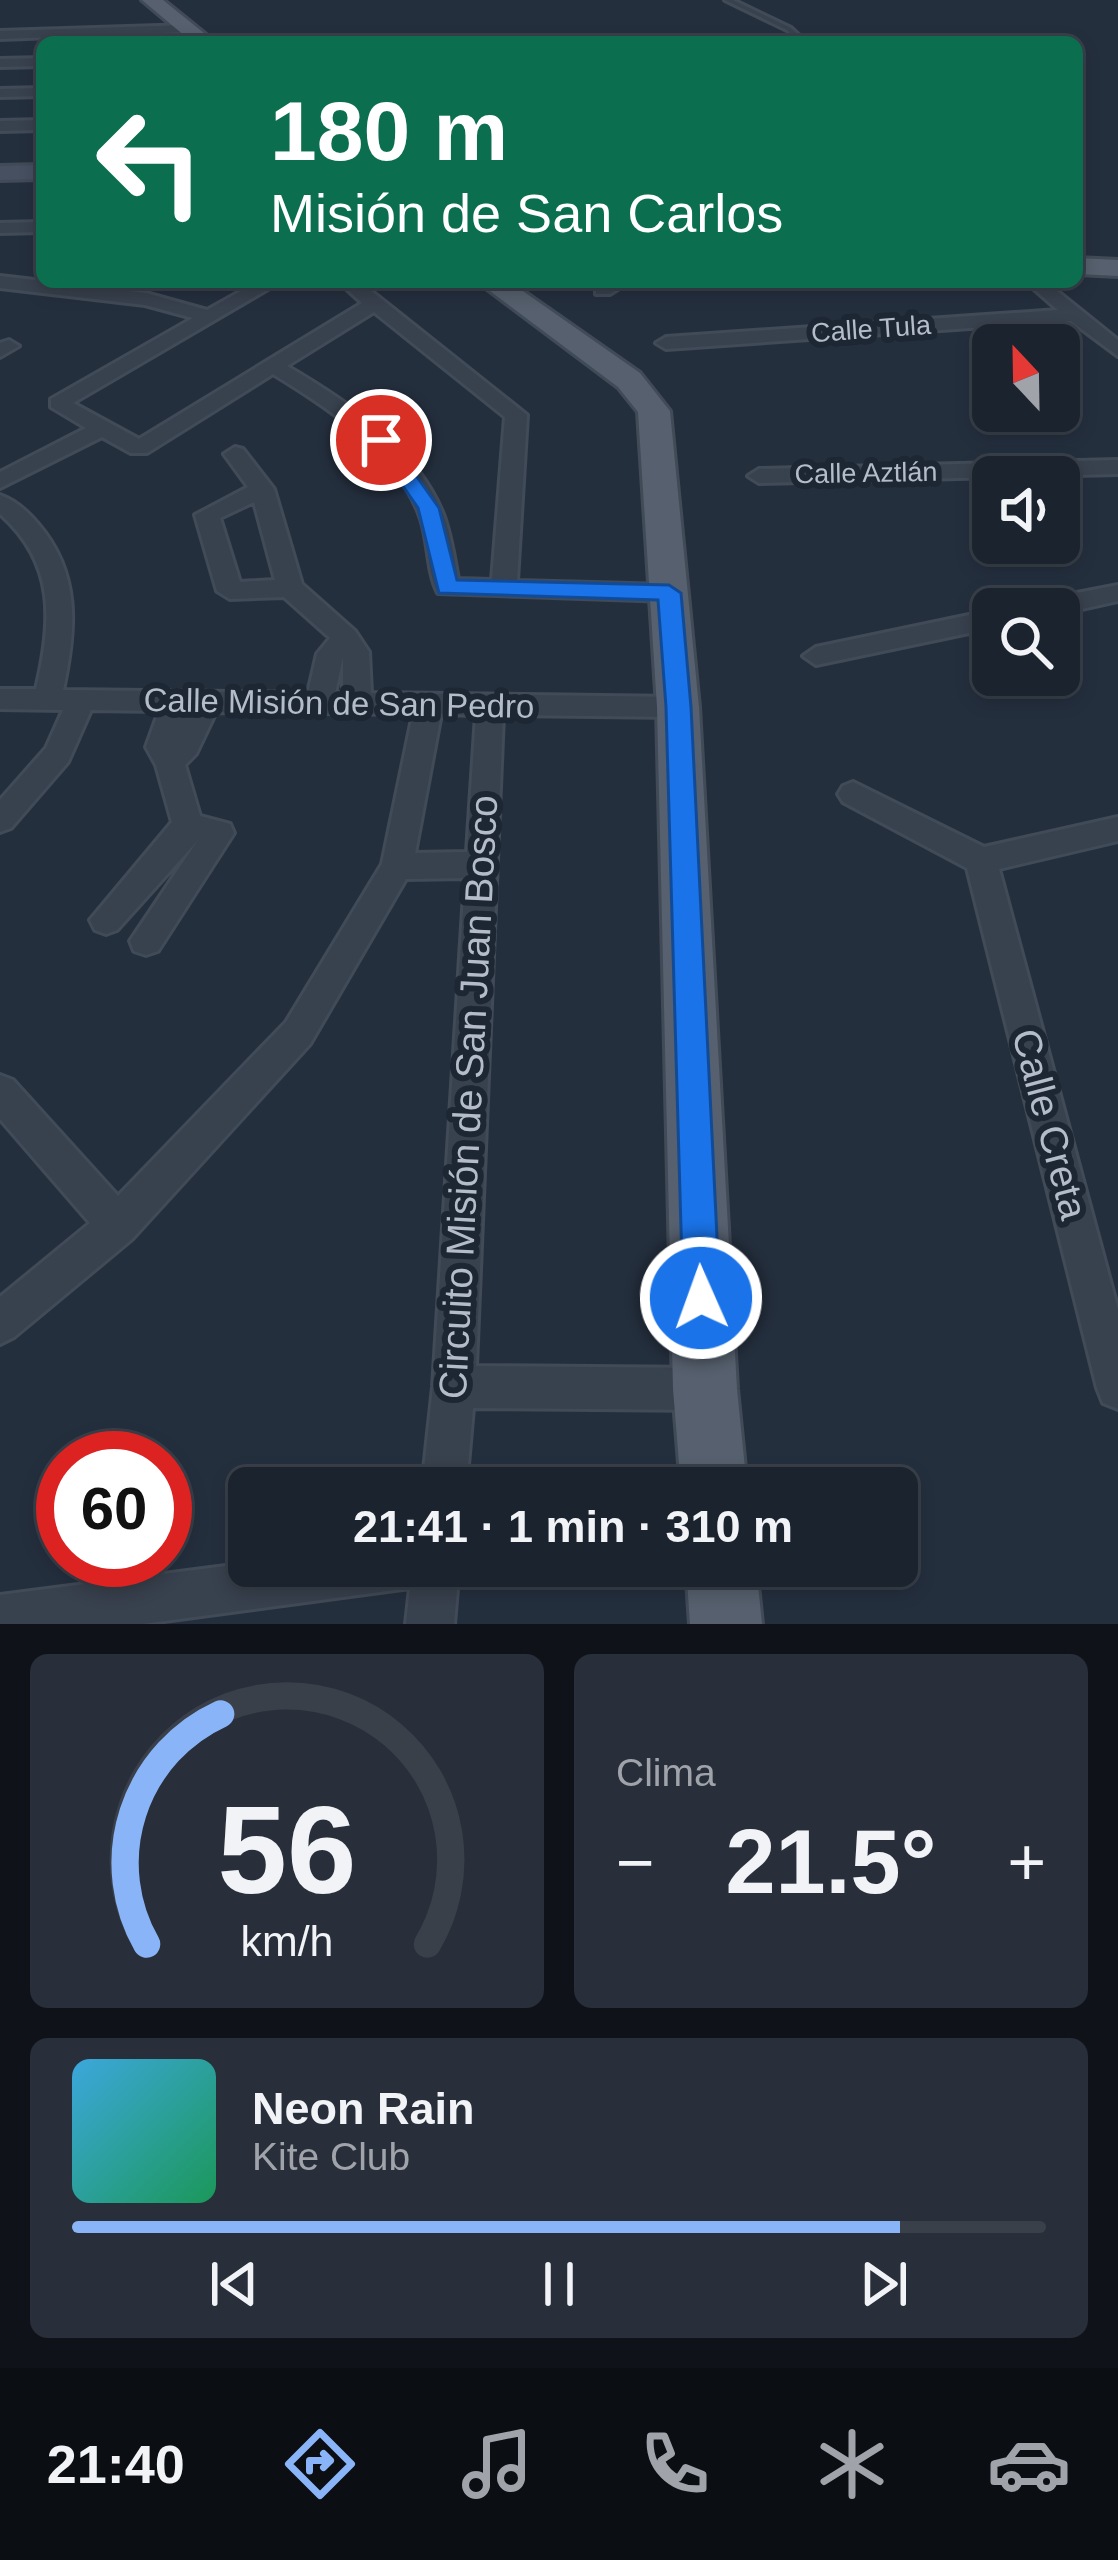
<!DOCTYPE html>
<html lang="es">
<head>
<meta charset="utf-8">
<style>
	body { margin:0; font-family:Arial,sans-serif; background:#282f3a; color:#f1f3f6; height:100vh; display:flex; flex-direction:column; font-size:45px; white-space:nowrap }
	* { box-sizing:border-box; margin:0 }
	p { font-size:39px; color:#a0a4aa }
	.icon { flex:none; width:66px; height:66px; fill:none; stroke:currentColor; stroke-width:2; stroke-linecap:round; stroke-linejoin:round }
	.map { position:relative; height:1624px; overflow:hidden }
	.drawer { display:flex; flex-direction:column; gap:30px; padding:30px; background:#0f1319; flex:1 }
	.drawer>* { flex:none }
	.banner { position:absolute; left:36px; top:36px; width:1047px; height:252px; border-radius:18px; box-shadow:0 6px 18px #0003,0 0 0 3px #39404a; background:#0b6e4f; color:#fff; overflow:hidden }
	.needle { width:78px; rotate:338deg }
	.buttons { position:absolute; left:972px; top:324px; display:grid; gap:24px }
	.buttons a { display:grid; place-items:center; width:108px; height:108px; border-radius:18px; background:#1b232e; box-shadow:0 6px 18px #0003,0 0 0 3px #39404a; font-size:60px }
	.speed { position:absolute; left:36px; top:1431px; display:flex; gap:24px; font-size:60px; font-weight:700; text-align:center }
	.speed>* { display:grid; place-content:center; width:156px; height:156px; border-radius:50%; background:#1b232e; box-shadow:0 6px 18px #0003,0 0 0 3px #39404a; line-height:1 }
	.speed .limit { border:18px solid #d22; background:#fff; color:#111 }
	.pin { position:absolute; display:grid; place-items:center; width:102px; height:102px; color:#fff; margin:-51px; border:6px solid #fff; border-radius:50%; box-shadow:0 3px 12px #0007 }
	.me { position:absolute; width:132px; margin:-66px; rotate:358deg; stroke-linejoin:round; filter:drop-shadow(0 0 9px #0008) }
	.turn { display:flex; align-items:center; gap:42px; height:252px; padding:0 36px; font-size:54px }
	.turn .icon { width:156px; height:156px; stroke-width:2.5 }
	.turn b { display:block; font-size:84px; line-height:102px }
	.big { font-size:90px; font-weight:800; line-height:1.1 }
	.drawer .card { flex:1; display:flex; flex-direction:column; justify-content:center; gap:18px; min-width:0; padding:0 42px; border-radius:18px; background:#282f3a }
	.drawer .dial { align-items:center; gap:0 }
	.dial svg { height:312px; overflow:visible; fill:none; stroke:#39404a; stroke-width:7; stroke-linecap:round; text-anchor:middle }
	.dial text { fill:#f1f3f6; stroke:none }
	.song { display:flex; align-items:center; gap:36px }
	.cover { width:144px; height:144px; border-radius:18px; background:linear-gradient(135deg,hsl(200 70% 55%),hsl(150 70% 35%)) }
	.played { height:12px; border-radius:6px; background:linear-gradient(90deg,#8ab4f8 85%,#39404a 85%) }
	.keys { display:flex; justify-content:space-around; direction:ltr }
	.heat { display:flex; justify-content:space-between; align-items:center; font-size:66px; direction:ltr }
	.drawer .tiles { flex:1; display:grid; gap:30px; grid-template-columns:1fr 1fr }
	.card:last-child { grid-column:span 2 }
	.trip { position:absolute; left:228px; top:1467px; width:690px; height:120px; border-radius:18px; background:#1b232e; box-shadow:0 6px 18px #0003,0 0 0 3px #39404a; font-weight:800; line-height:120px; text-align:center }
	.tab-bar { display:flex; height:192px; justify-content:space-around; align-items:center; background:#0b0e12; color:#a0a4aa }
	.tab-bar .icon { width:84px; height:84px }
	.tab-bar .current { color:#8ab4f8 }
	.tab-bar b { font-size:54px; color:#f1f3f6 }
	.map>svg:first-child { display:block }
</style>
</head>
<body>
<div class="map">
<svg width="1118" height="1624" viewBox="0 0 1118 1624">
	<rect width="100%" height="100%" fill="#242f3e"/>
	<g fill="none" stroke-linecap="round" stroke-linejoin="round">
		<g stroke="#414a57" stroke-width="6">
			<polygon id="lane" points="725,0 733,0 791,28 806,42 799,42 787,30"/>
		</g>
		<g stroke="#414a57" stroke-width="6">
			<g id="street">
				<polygon points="191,25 186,32 0,39 0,31"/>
				<polygon points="42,58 42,66 0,67 0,59"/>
				<polygon points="42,88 42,96 0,97 0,89"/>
				<polygon points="42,120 42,130 0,131 0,121"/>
				<polygon points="42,222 42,232 0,233 0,223"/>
				<path d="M0,276L146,293L207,310L257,282H280L73,403L139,439L362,303L339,282H360L527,415L517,581L669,585L682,593L669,601L438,593C427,571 429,543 421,519C399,454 329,408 273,374L147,453H131L102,437L0,488V472L86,428L51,407V399L193,318L145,305L0,288ZM374,312L505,417L492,580L458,579C454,557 451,535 443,514C416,447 347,401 287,366Z"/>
				<polygon points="605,282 629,282 610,294 596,294 596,286"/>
				<polygon points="1026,282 1046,282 1118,340 1118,356 1071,321 666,349 656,343 666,337 1058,310"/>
				<polygon points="9,340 19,346 0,357 0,343"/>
				<path d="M235,447L243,449L274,489L302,584L355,631L369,652L371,693L678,697L692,707L678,717L503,715L476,1366L705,1368L720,1374L726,1389L720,1404L705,1410L473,1408L466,1488H422L433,1387L465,878L406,879L310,1044L132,1239L14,1337L0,1344V1297L90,1223L0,1119V1075L13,1080L118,1196L286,1022L382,864L413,714L216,712L196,754L185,765L200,816L230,824L234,833L158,951L146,955L134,951L130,941L198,840L117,930L106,934L95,930L90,920L172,822L156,765L146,747L159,711L91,710L68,762L11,828L0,832V800L46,748L63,710L0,709V689H36C52,622 56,563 0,514V495C15,500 28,512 38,524C81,574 76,629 63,690L308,693L317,654L330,638L284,597L230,599L217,591L195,515L248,487L224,454ZM254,502L275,580L240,582L220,518ZM343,657V693H335ZM441,714L476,715L467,852L415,853Z"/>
				<polygon points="1118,460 1118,474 759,483 748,476 759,469"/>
				<polygon points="1118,585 1118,601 1059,614 1059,609 1028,609 1041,600"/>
				<polygon points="993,610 993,628 816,665 803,656 816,647"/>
				<polygon points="853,782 984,847 1118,817 1118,841 999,869 1118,1310 1118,1409 1103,1403 1097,1388 967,868 843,802 838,794 843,786"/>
				<polygon points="249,1563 459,1566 454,1624 406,1624 410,1588 142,1624 0,1624 0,1595"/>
			</g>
		</g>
		<g stroke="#414a57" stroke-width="6">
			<polygon id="secondary" points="42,165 42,179 0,180 0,166"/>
		</g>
		<g stroke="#414a57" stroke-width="6">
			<g id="primary">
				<polygon points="142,0 163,0 215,42 192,42"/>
				<polygon points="1077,258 1118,260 1118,276 1077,274"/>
				<polygon points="478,282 510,282 640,373 670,411 699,707 737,1389 747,1488 681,1488 673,1389 657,707 638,412 618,387"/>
				<polygon points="686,1566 756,1566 762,1624 690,1624"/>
			</g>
		</g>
		<use href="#lane" fill="#38414e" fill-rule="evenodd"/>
		<use href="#street" fill="#38414e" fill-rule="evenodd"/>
		<use href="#secondary" fill="#465061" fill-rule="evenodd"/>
		<use href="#primary" fill="#56606e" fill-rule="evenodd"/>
	</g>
	<polygon fill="#1a73e8" stroke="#114b97" stroke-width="3" points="374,436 388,436 439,508 457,580 669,585 681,593 691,707 720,1298 714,1311 701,1317 688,1311 683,1298 666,707 658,600 439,593 418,508 371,440"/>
	<g text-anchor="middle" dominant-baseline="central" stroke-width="12" stroke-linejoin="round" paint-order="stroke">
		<g font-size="27" fill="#b4bcc9" stroke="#1d2633">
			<text transform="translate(871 329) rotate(-4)">Calle Tula</text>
			<text transform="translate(866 473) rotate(-1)">Calle Aztlán</text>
		</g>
		<g font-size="33" fill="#b4bcc9" stroke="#1d2633">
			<text transform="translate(339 703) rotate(1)">Calle Misión de San Pedro</text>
		</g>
		<g font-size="39" fill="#b4bcc9" stroke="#1d2633">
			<text transform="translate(468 1097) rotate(-87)">Circuito Misión de San Juan Bosco</text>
			<text transform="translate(1050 1124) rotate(75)">Calle Creta</text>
		</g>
	</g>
</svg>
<div class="buttons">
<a><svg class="needle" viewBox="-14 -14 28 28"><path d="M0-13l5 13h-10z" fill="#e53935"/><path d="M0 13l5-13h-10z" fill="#a0a4aa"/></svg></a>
<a><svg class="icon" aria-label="sound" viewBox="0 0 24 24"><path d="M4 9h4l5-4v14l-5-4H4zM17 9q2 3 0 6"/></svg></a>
<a><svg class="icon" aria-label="search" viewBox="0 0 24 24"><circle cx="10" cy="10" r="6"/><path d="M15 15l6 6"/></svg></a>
</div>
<div class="speed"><div class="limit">60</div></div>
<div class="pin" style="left:381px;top:440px;background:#d93025"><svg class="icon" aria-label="arrive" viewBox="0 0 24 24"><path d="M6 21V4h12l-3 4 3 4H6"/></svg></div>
<svg class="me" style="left:701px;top:1298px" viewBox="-20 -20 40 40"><circle r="17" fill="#1a73e8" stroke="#fff" stroke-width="3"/><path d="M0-11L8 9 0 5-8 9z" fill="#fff"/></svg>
<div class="trip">21:41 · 1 min · 310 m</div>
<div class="banner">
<div class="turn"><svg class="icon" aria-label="left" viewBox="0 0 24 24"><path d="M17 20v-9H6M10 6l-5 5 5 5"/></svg><div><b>180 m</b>Misión de San Carlos</div></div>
</div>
</div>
<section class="drawer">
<div class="tiles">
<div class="card dial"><svg viewBox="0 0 100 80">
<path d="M14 69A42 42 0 1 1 86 69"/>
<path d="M14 69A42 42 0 0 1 33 10" stroke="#8ab4f8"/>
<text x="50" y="56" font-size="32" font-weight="700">56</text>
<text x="50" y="72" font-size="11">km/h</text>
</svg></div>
<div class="card"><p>Clima</p>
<div class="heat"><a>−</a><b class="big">21.5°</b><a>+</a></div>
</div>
<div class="card">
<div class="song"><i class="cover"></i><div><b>Neon Rain</b><p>Kite Club</p></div></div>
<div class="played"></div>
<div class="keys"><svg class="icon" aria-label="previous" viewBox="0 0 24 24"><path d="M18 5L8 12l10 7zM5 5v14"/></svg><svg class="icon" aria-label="pause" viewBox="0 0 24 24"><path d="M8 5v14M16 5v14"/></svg><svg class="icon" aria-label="next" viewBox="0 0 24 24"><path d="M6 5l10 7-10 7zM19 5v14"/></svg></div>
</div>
</div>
</section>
<nav class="tab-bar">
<b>21:40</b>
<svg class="icon current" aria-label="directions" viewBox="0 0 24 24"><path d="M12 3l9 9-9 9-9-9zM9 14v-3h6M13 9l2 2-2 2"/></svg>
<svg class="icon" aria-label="music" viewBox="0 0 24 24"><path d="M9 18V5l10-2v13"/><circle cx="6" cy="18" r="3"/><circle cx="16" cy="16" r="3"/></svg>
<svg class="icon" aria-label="phone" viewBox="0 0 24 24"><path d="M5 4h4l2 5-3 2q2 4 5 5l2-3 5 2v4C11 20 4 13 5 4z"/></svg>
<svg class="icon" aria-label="climate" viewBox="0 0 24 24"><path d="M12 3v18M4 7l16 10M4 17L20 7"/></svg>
<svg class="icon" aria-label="car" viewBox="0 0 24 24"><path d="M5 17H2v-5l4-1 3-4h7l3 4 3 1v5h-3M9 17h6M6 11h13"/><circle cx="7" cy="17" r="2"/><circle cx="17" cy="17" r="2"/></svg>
</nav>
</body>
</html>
